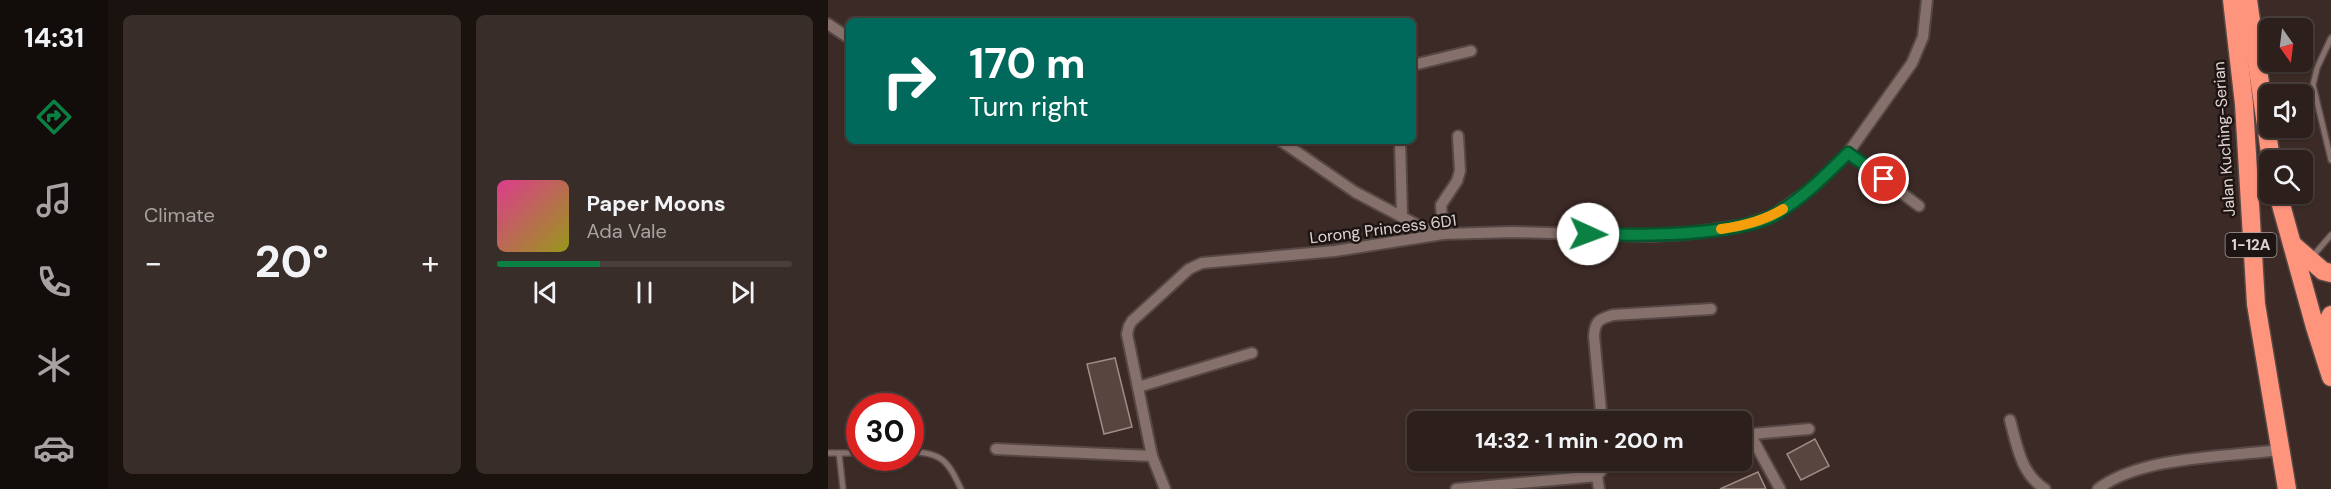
<!DOCTYPE html>
<html lang="en">
<head>
<meta charset="utf-8">
<style>
	body { margin:0; font-family:"DM Sans",sans-serif; background:#392d29; color:#f1f3f6; height:100vh; display:flex; flex-direction:column; font-size:22px; white-space:nowrap }
	* { box-sizing:border-box; margin:0 }
	p { font-size:20px; color:#a7a3a3 }
	.icon { flex:none; width:33px; height:33px; fill:none; stroke:currentColor; stroke-width:2; stroke-linecap:round; stroke-linejoin:round }
	.map { position:relative; flex:1; overflow:hidden }
	.panel { display:flex; flex-direction:column; gap:15px; padding:15px; background:#19120f; width:720px }
	.panel>* { flex:none }
	.top-card { position:absolute; left:18px; top:18px; width:570px; height:126px; border-radius:9px; box-shadow:0 2px 4px #0004,0 0 0 2px #483e3b; background:#00695c; color:#fff; overflow:hidden }
	.needle { width:39px; rotate:166deg }
	.controls { position:absolute; left:1431px; top:18px; display:grid; gap:12px }
	.controls a { display:grid; place-items:center; width:54px; height:54px; border-radius:9px; background:#2d201c; box-shadow:0 2px 4px #0004,0 0 0 2px #483e3b; font-size:30px }
	.speed { position:absolute; left:18px; top:393px; display:flex; gap:12px; font-size:30px; font-weight:700; text-align:center }
	.speed>* { display:grid; place-content:center; width:78px; height:78px; border-radius:50%; background:#2d201c; box-shadow:0 2px 4px #0004,0 0 0 2px #483e3b; line-height:1 }
	.speed .limit { border:9px solid #d22; background:#fff; color:#111 }
	.pin { position:absolute; display:grid; place-items:center; width:51px; height:51px; color:#fff; margin:-26px; border:3px solid #fff; border-radius:50%; box-shadow:0 2px 6px #0007 }
	.me { position:absolute; width:66px; margin:-33px; rotate:92deg; stroke-linejoin:round; filter:drop-shadow(0 0 4px #0008) }
	.turn { display:flex; align-items:center; gap:21px; height:126px; padding:0 24px; font-size:27px }
	.turn .icon { width:78px; height:78px; stroke-width:2.5 }
	.turn b { display:block; font-size:42px; line-height:51px }
	.big { font-size:45px; font-weight:700; line-height:1.1 }
	.panel .tile { flex:1; display:flex; flex-direction:column; justify-content:center; gap:9px; min-width:0; padding:0 21px; border-radius:9px; background:#392d29 }
	.song { display:flex; align-items:center; gap:18px }
	.cover { width:72px; height:72px; border-radius:9px; background:linear-gradient(135deg,hsl(330 70% 55%),hsl(60 70% 35%)) }
	.played { height:6px; border-radius:3px; background:linear-gradient(90deg,#0b8043 35%,#483e3b 35%) }
	.keys { display:flex; justify-content:space-around; direction:ltr }
	.heat { display:flex; justify-content:space-between; align-items:center; font-size:33px; direction:ltr }
	.panel .tiles { flex:1; display:grid; gap:15px; grid-template-columns:repeat(2,1fr) }
	.trip { position:absolute; left:579px; top:411px; width:345px; height:60px; border-radius:9px; background:#2d201c; box-shadow:0 2px 4px #0004,0 0 0 2px #483e3b; font-weight:700; line-height:60px; text-align:center }
	main { display:flex; flex:1; min-height:0 }
	.tab-bar { display:flex; flex-direction:column; width:108px; justify-content:space-around; align-items:center; background:#120d0b; color:#a7a3a3 }
	.tab-bar .icon { width:42px; height:42px }
	.tab-bar .selected { color:#0b8043 }
	.tab-bar b { font-size:27px; color:#f1f3f6 }
	.map>svg:first-child { display:block }
</style>
</head>
<body>
<main>
<nav class="tab-bar">
<b>14:31</b>
<svg class="icon selected" aria-label="directions" viewBox="0 0 24 24"><path d="M12 3l9 9-9 9-9-9zM9 14v-3h6M13 9l2 2-2 2"/></svg>
<svg class="icon" aria-label="music" viewBox="0 0 24 24"><path d="M9 18V5l10-2v13"/><circle cx="6" cy="18" r="3"/><circle cx="16" cy="16" r="3"/></svg>
<svg class="icon" aria-label="phone" viewBox="0 0 24 24"><path d="M5 4h4l2 5-3 2q2 4 5 5l2-3 5 2v4C11 20 4 13 5 4z"/></svg>
<svg class="icon" aria-label="climate" viewBox="0 0 24 24"><path d="M12 3v18M4 7l16 10M4 17L20 7"/></svg>
<svg class="icon" aria-label="car" viewBox="0 0 24 24"><path d="M5 17H2v-5l4-1 3-4h7l3 4 3 1v5h-3M9 17h6M6 11h13"/><circle cx="7" cy="17" r="2"/><circle cx="17" cy="17" r="2"/></svg>
</nav>
<section class="panel">
<div class="tiles">
<div class="tile"><p>Climate</p>
<div class="heat"><a>−</a><b class="big">20°</b><a>+</a></div>
</div>
<div class="tile">
<div class="song"><i class="cover"></i><div><b>Paper Moons</b><p>Ada Vale</p></div></div>
<div class="played"></div>
<div class="keys"><svg class="icon" aria-label="previous" viewBox="0 0 24 24"><path d="M18 5L8 12l10 7zM5 5v14"/></svg><svg class="icon" aria-label="pause" viewBox="0 0 24 24"><path d="M8 5v14M16 5v14"/></svg><svg class="icon" aria-label="next" viewBox="0 0 24 24"><path d="M6 5l10 7-10 7zM19 5v14"/></svg></div>
</div>
</div>
</section>
<div class="map">
<svg width="1503" height="489" viewBox="0 0 1503 489">
	<rect width="100%" height="100%" fill="#3c2a26"/>
	<g fill="#584540" stroke="#a18b86" stroke-width="1.5">
		<polygon points="287,358 304,427 276,434 259,364"/>
		<polygon points="987,439 1001,466 973,480 959,454"/>
		<polygon points="930,472 938,489 892,489"/>
	</g>
	<g fill="none" stroke-linecap="round" stroke-linejoin="round">
		<g stroke="#574845" stroke-width="8">
			<g id="lane">
				<polyline points="1503,38 1489,68 1485,85 1503,160"/>
				<polyline points="1484,257 1503,235"/>
				<path d="M82,452C115,452 120,462 133,489"/>
				<polyline points="0,453 32,453"/>
				<polyline points="11,453 15,489"/>
			</g>
		</g>
		<g stroke="#574845" stroke-width="14">
			<g id="street">
				<polyline points="0,24 21,38"/>
				<polyline points="585,65 643,51"/>
				<polyline points="453,141 527,192 608,235"/>
				<polyline points="572,141 574,216"/>
				<polyline points="1020,153 1091,206"/>
				<polyline points="615,234 613,205 629,181 632,171 630,136"/>
				<polyline points="310,387 424,353"/>
				<path d="M1182,420C1189,446 1193,474 1217,489"/>
				<path d="M774,422L766,336C767,320 772,319 785,315L883,309"/>
				<polyline points="922,434 952,489"/>
				<polyline points="914,435 981,429"/>
				<polyline points="168,449 324,456"/>
				<polyline points="769,476 773,471 775,460"/>
				<polyline points="769,476 771,489"/>
				<polyline points="337,489 324,456 299,334 301,326 304,321 361,269 374,263 507,251 615,234 685,232 823,236 856,234 917,225 944,216 984,188 1020,153 1084,63 1095,37 1099,0"/>
				<polyline points="628,489 769,476"/>
				<path d="M1270,489C1313,456 1398,457 1452,450"/>
			</g>
		</g>
		<g stroke="#574845" stroke-width="21">
			<g id="highway">
				<polyline points="1404,0 1416,104 1428,304 1459,489"/>
				<polyline points="1420,0 1443,160"/>
				<polyline points="1450,194 1487,327 1503,377"/>
				<polyline points="1464,244 1495,271 1503,273"/>
				<polyline points="1495,348 1499,323 1503,315"/>
			</g>
		</g>
		<use href="#lane" stroke="#85706b" stroke-width="5"/>
		<use href="#street" stroke="#85706b" stroke-width="10"/>
		<use href="#highway" stroke="#ff947c" stroke-width="18"/>
	</g>
	<g fill="none" stroke-linecap="round" stroke-linejoin="round">
		<g stroke="#07532c" stroke-width="15">
			<path id="route" d="M760,234C804,235 845,236 889,230C908,227 929,224 946,215C974,199 997,176 1020,153L1056,179"/>
		</g>
		<use href="#route" stroke="#0b8043" stroke-width="10"/>
		<path stroke="#f59e0b" stroke-width="10" d="M893,229C915,226 936,221 955,209"/>
	</g>
	<g text-anchor="middle" dominant-baseline="central" stroke-width="5" stroke-linejoin="round" paint-order="stroke">
		<rect fill="#1d1513" stroke="#a69b98" stroke-width="1.5" x="1397.5" y="233" width="51" height="24" rx="4.5"/>
		<g font-size="15" font-weight="bold" fill="#e0d4d1">
			<text x="1423" y="245">1-12A</text>
		</g>
		<g font-size="16" fill="#e0d4d1" stroke="#1d1513">
			<text transform="translate(1396 139) rotate(-94)">Jalan Kuching-Serian</text>
			<text transform="translate(555 229) rotate(-7)">Lorong Princess 6D1</text>
		</g>
	</g>
</svg>
<div class="controls">
<a><svg class="needle" viewBox="-14 -14 28 28"><path d="M0-13l5 13h-10z" fill="#e53935"/><path d="M0 13l5-13h-10z" fill="#a7a3a3"/></svg></a>
<a><svg class="icon" aria-label="sound" viewBox="0 0 24 24"><path d="M4 9h4l5-4v14l-5-4H4zM17 9q2 3 0 6"/></svg></a>
<a><svg class="icon" aria-label="search" viewBox="0 0 24 24"><circle cx="10" cy="10" r="6"/><path d="M15 15l6 6"/></svg></a>
</div>
<div class="speed"><div class="limit">30</div></div>
<div class="pin" style="left:1056px;top:179px;background:#d93025"><svg class="icon" aria-label="arrive" viewBox="0 0 24 24"><path d="M6 21V4h12l-3 4 3 4H6"/></svg></div>
<svg class="me" style="left:760px;top:234px" viewBox="-20 -20 40 40"><circle r="19" fill="#fff"/><path d="M0-13L10 11 0 6-10 11z" fill="#0b8043"/></svg>
<div class="trip">14:32 · 1 min · 200 m</div>
<div class="top-card">
<div class="turn"><svg class="icon" aria-label="right" viewBox="0 0 24 24"><path d="M7 20v-9h11M14 6l5 5-5 5"/></svg><div><b>170 m</b>Turn right</div></div>
</div>
</div>
</main>
</body>
</html>
